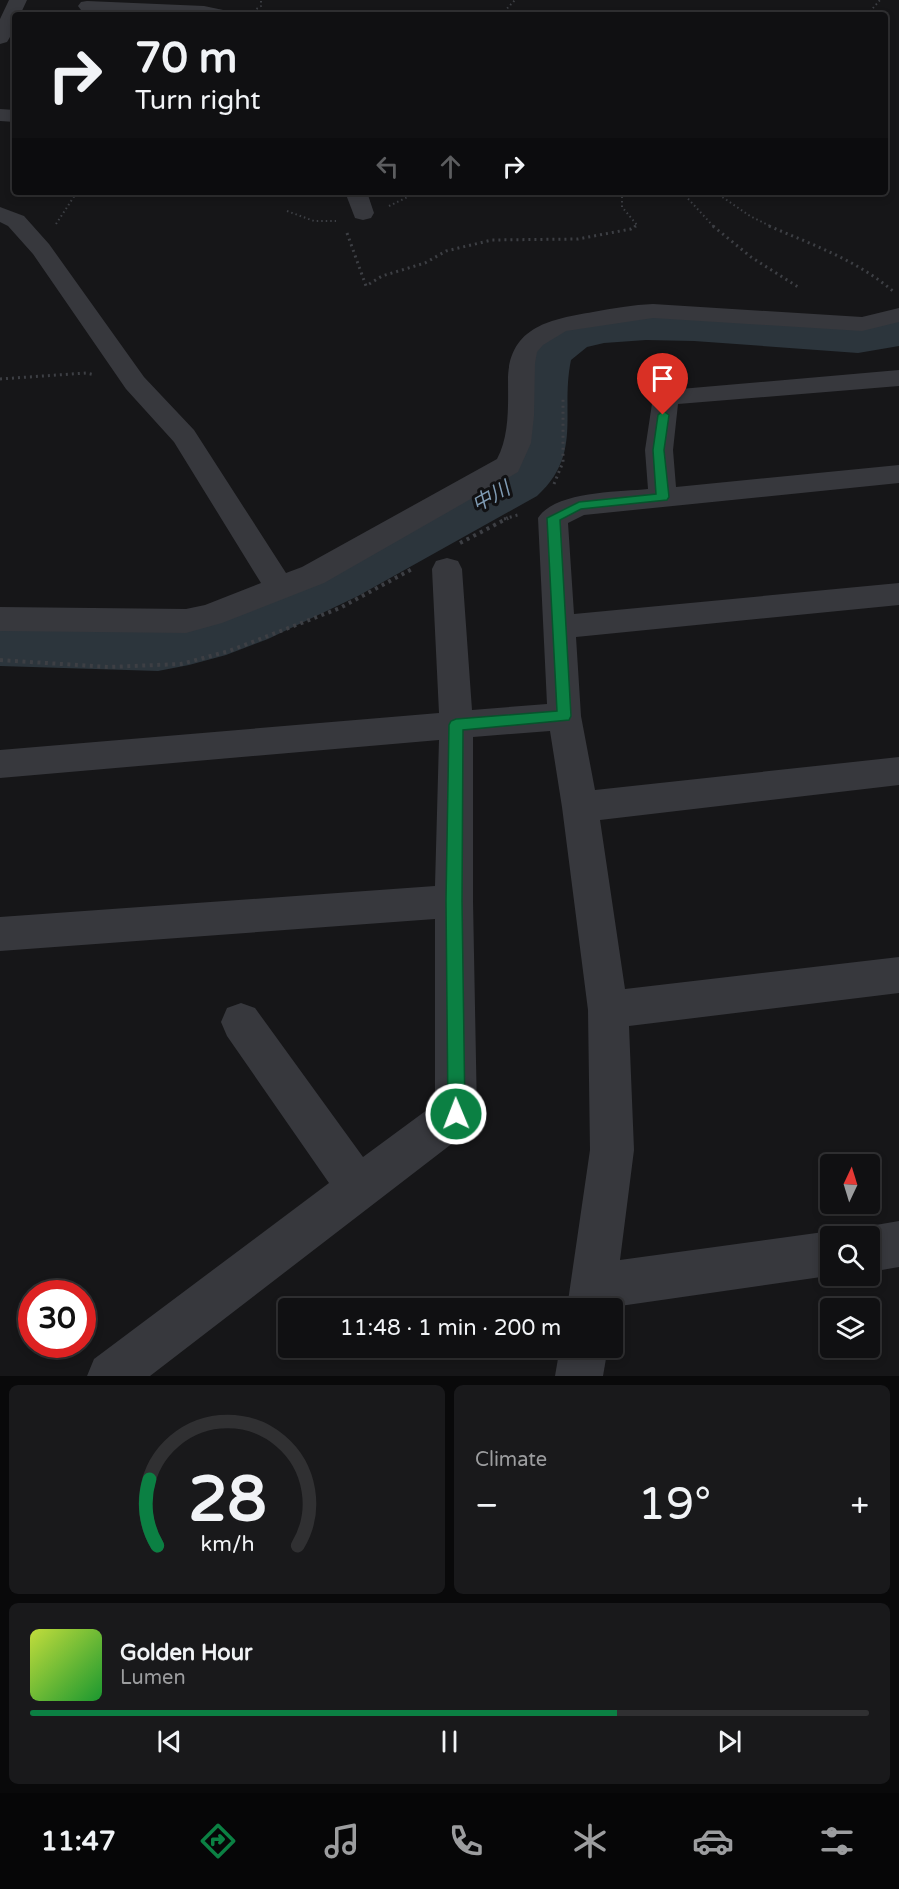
<!DOCTYPE html>
<html lang="en">
<head>
<meta charset="utf-8">
<style>
	body { margin:0; font-family:"Varela Round","Noto Sans JP",sans-serif; background:#19191b; color:#f1f3f6; height:100vh; display:flex; flex-direction:column; font-size:22px; white-space:nowrap }
	* { box-sizing:border-box; margin:0 }
	p { font-size:20px; color:#9c9d9f }
	.icon { flex:none; width:33px; height:33px; fill:none; stroke:currentColor; stroke-width:2; stroke-linecap:round; stroke-linejoin:round }
	.map { position:relative; height:1376px; overflow:hidden }
	.details { display:flex; flex-direction:column; gap:9px; padding:9px; background:#09090a; flex:1 }
	.details>* { flex:none }
	.banner { position:absolute; left:12px; top:12px; width:876px; height:183px; border-radius:6px; box-shadow:0 3px 9px #0003,0 0 0 2px #303032; background:#101012; color:#f1f3f6; overflow:hidden }
	.needle { width:39px; rotate:4deg }
	.controls { position:absolute; left:820px; top:1154px; display:grid; gap:12px }
	.controls a { display:grid; place-items:center; width:60px; height:60px; border-radius:6px; background:#101012; box-shadow:0 3px 9px #0003,0 0 0 2px #303032; font-size:30px }
	.speed { position:absolute; left:18px; top:1280px; display:flex; gap:12px; font-size:30px; font-weight:700; text-align:center }
	.speed>* { display:grid; place-content:center; width:78px; height:78px; border-radius:50%; background:#101012; box-shadow:0 3px 9px #0003,0 0 0 2px #303032; line-height:1 }
	.speed .limit { border:9px solid #d22; background:#fff; color:#111 }
	.pin { position:absolute; display:grid; place-items:center; width:51px; height:51px; color:#fff; margin:-62px -26px; border-radius:50% 50% 50% 0; rotate:-45deg; box-shadow:0 0 6px #0007 }
	.pin .icon { rotate:45deg }
	.me { position:absolute; width:66px; margin:-33px; rotate:359deg; stroke-linejoin:round; filter:drop-shadow(0 0 4px #0008) }
	.turn { display:flex; align-items:center; gap:21px; height:126px; padding:0 24px; font-size:27px }
	.turn .icon { width:78px; height:78px; stroke-width:2.5 }
	.turn b { display:block; font-size:42px; line-height:51px }
	.lanes { display:flex; align-items:center; height:57px; padding:0 24px; background:#0003; justify-content:center; gap:30px; direction:ltr }
	.lanes .off { opacity:.35 }
	.big { font-size:45px; font-weight:600; line-height:1.1 }
	.details .widget { flex:1; display:flex; flex-direction:column; justify-content:center; gap:9px; min-width:0; padding:0 21px; border-radius:9px; background:#19191b }
	.details .dial { align-items:center; gap:0 }
	.dial svg { height:156px; overflow:visible; fill:none; stroke:#303032; stroke-width:7; stroke-linecap:round; text-anchor:middle }
	.dial text { fill:#f1f3f6; stroke:none }
	.song { display:flex; align-items:center; gap:18px }
	.cover { width:72px; height:72px; border-radius:9px; background:linear-gradient(135deg,hsl(70 70% 55%),hsl(130 70% 35%)) }
	.played { height:6px; border-radius:3px; background:linear-gradient(90deg,#0b8043 70%,#303032 70%) }
	.keys { display:flex; justify-content:space-around; direction:ltr }
	.heat { display:flex; justify-content:space-between; align-items:center; font-size:33px; direction:ltr }
	.details .tiles { flex:1; display:grid; gap:9px; grid-template-columns:1fr 1fr }
	.widget:last-child { grid-column:span 2 }
	.trip { position:absolute; left:278px; top:1298px; width:345px; height:60px; border-radius:6px; background:#101012; box-shadow:0 3px 9px #0003,0 0 0 2px #303032; font-weight:600; line-height:60px; text-align:center }
	.menu { display:flex; height:96px; justify-content:space-around; align-items:center; background:#060607; color:#9c9d9f }
	.menu .icon { width:42px; height:42px }
	.menu .active { color:#0b8043 }
	.menu b { font-size:27px; color:#f1f3f6 }
	.map>svg:first-child { display:block }
</style>
</head>
<body>
<div class="map">
<svg width="899" height="1376" viewBox="0 0 899 1376">
	<rect width="100%" height="100%" fill="#161618"/>
	<g fill="none" stroke-linecap="round" stroke-linejoin="round">
		<path fill="#2c353c" fill-rule="evenodd" d="M646,311L694,312L858,323L899,316V346L858,353L694,341L646,340L604,343L587,347L571,360C560,413 583,454 537,496L358,596L268,639L226,655L189,665L158,671L0,666V618L158,623L200,616L316,566L497,470L509,459L513,447L518,371C531,315 599,314 646,311Z"/>
		<g stroke="#3d3f44" stroke-width="2" stroke-dasharray="1.5 3" stroke-linecap="butt">
			<polyline points="249,14 261,6 261,0"/>
			<polyline points="501,15 515,0"/>
			<polyline points="867,15 880,0"/>
			<polyline points="622,192 622,207 637,225 633,227"/>
			<polyline points="682,192 714,227"/>
			<polyline points="715,192 750,216 772,227"/>
			<polyline points="389,206 418,192"/>
			<polyline points="287,211 314,221 336,221"/>
			<polyline points="56,224 77,192"/>
		</g>
		<g stroke="#3d3f44" stroke-width="3" stroke-dasharray="2 4" stroke-linecap="butt">
			<polyline points="713,226 751,257 798,287"/>
			<path d="M769,226C813,245 857,260 894,292"/>
			<polyline points="347,233 366,286 382,276 425,263 446,251 492,240 578,239 631,229 636,226"/>
			<polyline points="0,379 86,373 95,375"/>
			<polyline points="554,484 563,462 563,397"/>
			<polyline points="504,519 521,514"/>
		</g>
		<g stroke="#3d3f44" stroke-width="4" stroke-dasharray="3 4.5" stroke-linecap="butt">
			<polyline points="460,543 508,518"/>
			<polyline points="0,660 108,667 181,664 229,651 340,608 414,568"/>
		</g>
		<g fill="#37383d" fill-rule="evenodd">
			<path d="M9,0H27L20,15H15C15,25 13,33 7,42L0,44V19Z"/>
			<polygon points="87,1 204,6 228,11 231,15 172,15 81,10 78,6 81,2"/>
			<polygon points="0,109 15,110 15,122 0,121"/>
			<polygon points="345,192 367,192 374,213 371,218 363,220 355,218"/>
			<path d="M0,207L24,216L49,244L144,377L194,430L286,573L302,567L497,459C510,435 508,403 508,377C510,326 552,319 593,312C613,308 633,305 653,304L862,317L899,308V322L862,331L653,318L566,331L543,345L537,352L535,363L534,416L531,443L518,472L324,583L222,623L186,633L0,631V607L186,609L205,605L261,583L174,442L126,389L33,254L8,226L0,222Z"/>
			<path d="M899,370V386L678,404L673,450L676,487L899,465V483L584,515L568,523L574,614L899,583V605L576,637L581,716L595,790L899,757V785L600,820L625,989L899,957V993L629,1026L634,1150L620,1260L831,1231L843,1236H831V1275H835L613,1307L612,1311V1308H567L590,1150L588,1010L562,807L550,731L473,737V901L477,1114L471,1129L150,1376H87L94,1359L329,1183L227,1036L221,1022L227,1008L241,1003L255,1008L363,1157L435,1104V919L0,951V917L435,886L439,740L0,778V750L439,713L432,569L436,561L447,558L458,561L462,569L472,710L547,704L538,518C555,491 619,492 648,489L645,450L653,397L657,391Z"/>
			<polygon points="899,1221 899,1267 870,1272 870,1236 853,1236 854,1233 870,1226"/>
			<polygon points="560,1347 608,1347 603,1376 555,1376"/>
		</g>
	</g>
	<polygon fill="#0b8043" stroke="#07532c" stroke-width="1.5" points="663,411 669,415 664,450 669,497 667,500 581,509 560,520 571,716 569,720 463,730 462,901 465,1114 463,1120 456,1123 450,1120 448,1114 446,901 449,725 451,721 456,719 557,711 547,518 579,502 656,494 653,450 658,415"/>
	<g text-anchor="middle" dominant-baseline="central" stroke-width="6" stroke-linejoin="round" paint-order="stroke">
		<g font-size="20" font-style="italic" fill="#7f9bb3" stroke="#111113">
			<text transform="translate(491 497) rotate(-29)">中川</text>
		</g>
	</g>
</svg>
<div class="controls">
<a><svg class="needle" viewBox="-14 -14 28 28"><path d="M0-13l5 13h-10z" fill="#e53935"/><path d="M0 13l5-13h-10z" fill="#9c9d9f"/></svg></a>
<a><svg class="icon" aria-label="search" viewBox="0 0 24 24"><circle cx="10" cy="10" r="6"/><path d="M15 15l6 6"/></svg></a>
<a><svg class="icon" aria-label="layers" viewBox="0 0 24 24"><path d="M12 4l9 5-9 5-9-5zM3 14l9 5 9-5"/></svg></a>
</div>
<div class="speed"><div class="limit">30</div></div>
<div class="pin" style="left:663px;top:415px;background:#d93025"><svg class="icon" aria-label="arrive" viewBox="0 0 24 24"><path d="M6 21V4h12l-3 4 3 4H6"/></svg></div>
<svg class="me" style="left:456px;top:1114px" viewBox="-20 -20 40 40"><circle r="17" fill="#0b8043" stroke="#fff" stroke-width="3"/><path d="M0-11L8 9 0 5-8 9z" fill="#fff"/></svg>
<div class="trip">11:48 · 1 min · 200 m</div>
<div class="banner">
<div class="turn"><svg class="icon" aria-label="right" viewBox="0 0 24 24"><path d="M7 20v-9h11M14 6l5 5-5 5"/></svg><div><b>70 m</b>Turn right</div></div>
<div class="lanes"><svg class="icon off" aria-label="left" viewBox="0 0 24 24"><path d="M17 20v-9H6M10 6l-5 5 5 5"/></svg><svg class="icon off" aria-label="ahead" viewBox="0 0 24 24"><path d="M12 20V5M6 11l6-6 6 6"/></svg><svg class="icon" aria-label="right" viewBox="0 0 24 24"><path d="M7 20v-9h11M14 6l5 5-5 5"/></svg></div>
</div>
</div>
<section class="details">
<div class="tiles">
<div class="widget dial"><svg viewBox="0 0 100 80">
<path d="M14 69A42 42 0 1 1 86 69"/>
<path d="M14 69A42 42 0 0 1 10 35" stroke="#0b8043"/>
<text x="50" y="56" font-size="32" font-weight="700">28</text>
<text x="50" y="72" font-size="11">km/h</text>
</svg></div>
<div class="widget"><p>Climate</p>
<div class="heat"><a>−</a><b class="big">19°</b><a>+</a></div>
</div>
<div class="widget">
<div class="song"><i class="cover"></i><div><b>Golden Hour</b><p>Lumen</p></div></div>
<div class="played"></div>
<div class="keys"><svg class="icon" aria-label="previous" viewBox="0 0 24 24"><path d="M18 5L8 12l10 7zM5 5v14"/></svg><svg class="icon" aria-label="pause" viewBox="0 0 24 24"><path d="M8 5v14M16 5v14"/></svg><svg class="icon" aria-label="next" viewBox="0 0 24 24"><path d="M6 5l10 7-10 7zM19 5v14"/></svg></div>
</div>
</div>
</section>
<nav class="menu">
<b>11:47</b>
<svg class="icon active" aria-label="directions" viewBox="0 0 24 24"><path d="M12 3l9 9-9 9-9-9zM9 14v-3h6M13 9l2 2-2 2"/></svg>
<svg class="icon" aria-label="music" viewBox="0 0 24 24"><path d="M9 18V5l10-2v13"/><circle cx="6" cy="18" r="3"/><circle cx="16" cy="16" r="3"/></svg>
<svg class="icon" aria-label="phone" viewBox="0 0 24 24"><path d="M5 4h4l2 5-3 2q2 4 5 5l2-3 5 2v4C11 20 4 13 5 4z"/></svg>
<svg class="icon" aria-label="climate" viewBox="0 0 24 24"><path d="M12 3v18M4 7l16 10M4 17L20 7"/></svg>
<svg class="icon" aria-label="car" viewBox="0 0 24 24"><path d="M5 17H2v-5l4-1 3-4h7l3 4 3 1v5h-3M9 17h6M6 11h13"/><circle cx="7" cy="17" r="2"/><circle cx="17" cy="17" r="2"/></svg>
<svg class="icon" aria-label="filters" viewBox="0 0 24 24"><path d="M4 7h16M4 17h16"/><circle cx="9" cy="7" r="2"/><circle cx="15" cy="17" r="2"/></svg>
</nav>
</body>
</html>
